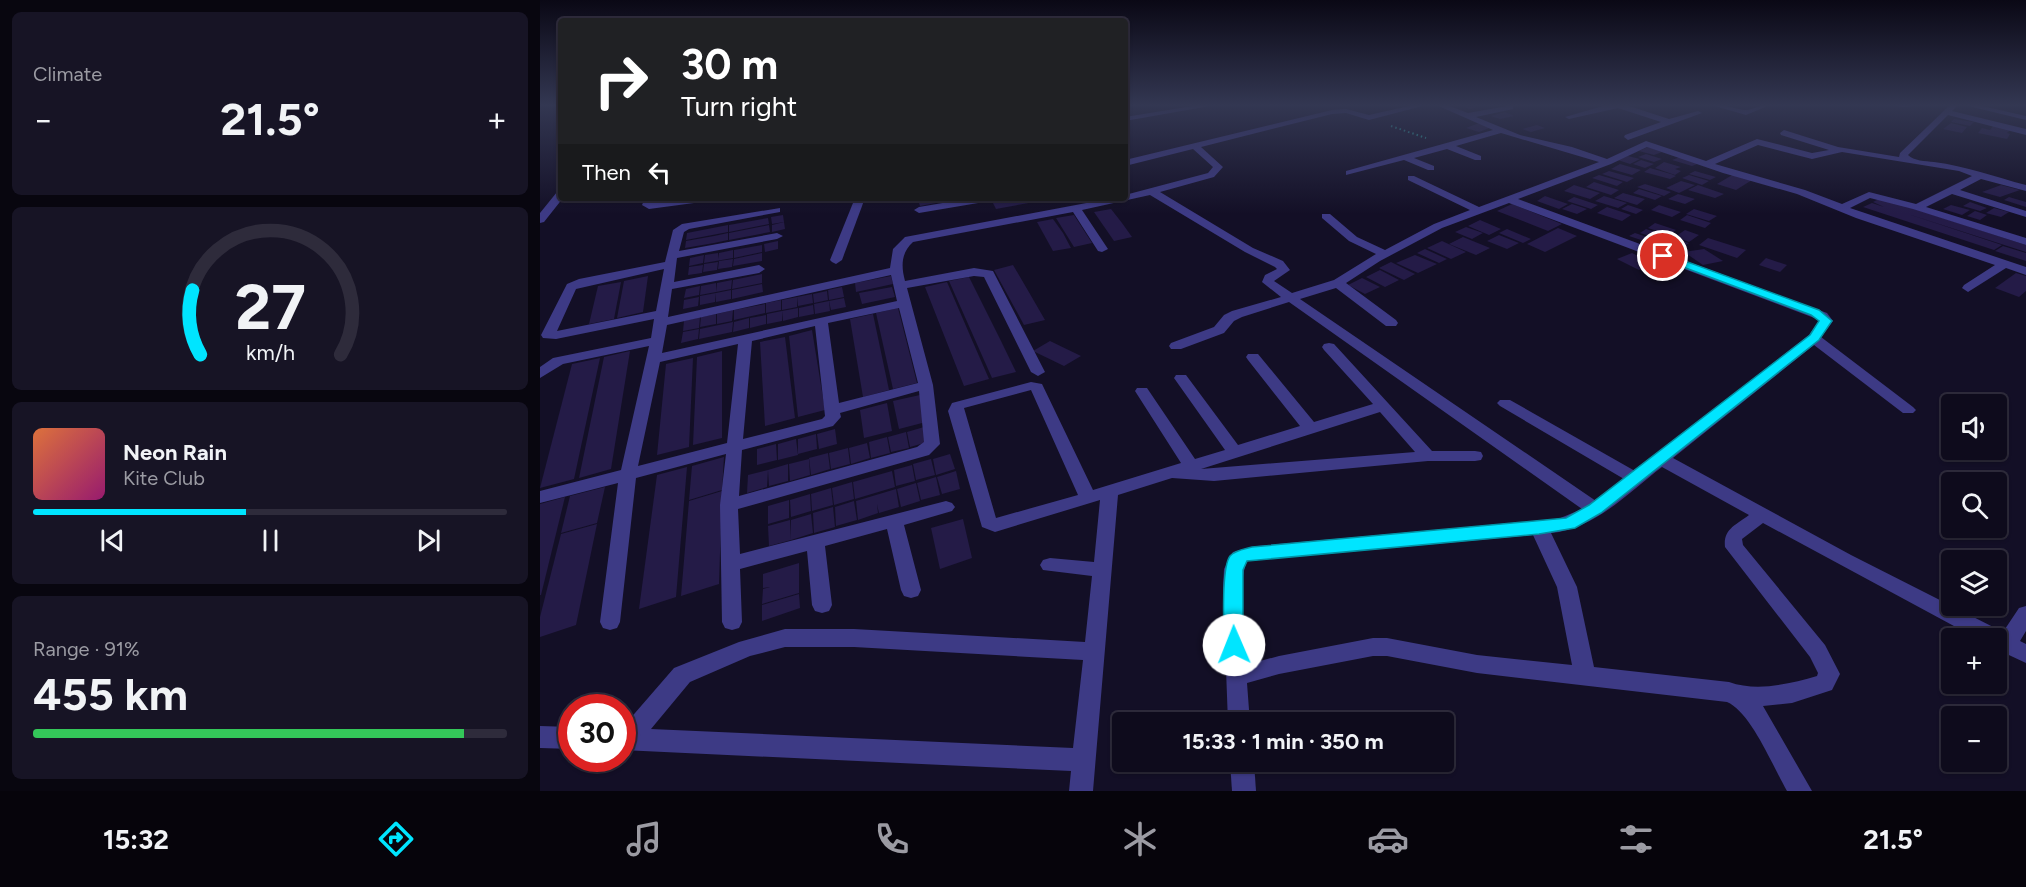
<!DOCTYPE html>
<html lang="en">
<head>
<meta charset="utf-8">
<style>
	body { margin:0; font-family:Figtree,sans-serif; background:#171425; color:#f1f3f6; height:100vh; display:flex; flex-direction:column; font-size:22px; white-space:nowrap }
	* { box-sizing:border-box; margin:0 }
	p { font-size:20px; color:#9b9ba3 }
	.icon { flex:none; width:33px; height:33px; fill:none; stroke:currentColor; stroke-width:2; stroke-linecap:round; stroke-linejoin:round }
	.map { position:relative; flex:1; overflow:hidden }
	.side { display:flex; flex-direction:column; gap:12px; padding:12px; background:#08060f; width:540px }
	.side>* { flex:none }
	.banner { position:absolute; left:18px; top:18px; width:570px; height:183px; border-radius:6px; box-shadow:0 2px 4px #0004,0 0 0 2px #2e2b3b; background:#202124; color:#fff; overflow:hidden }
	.controls { position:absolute; left:1401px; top:394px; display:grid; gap:12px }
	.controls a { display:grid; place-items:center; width:66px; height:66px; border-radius:6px; background:#0e0b1c; box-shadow:0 2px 4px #0004,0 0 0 2px #2e2b3b; font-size:30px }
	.speed { position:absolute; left:18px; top:694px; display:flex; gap:12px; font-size:30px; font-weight:700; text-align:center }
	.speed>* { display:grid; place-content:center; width:78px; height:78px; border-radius:50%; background:#0e0b1c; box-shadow:0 2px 4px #0004,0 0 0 2px #2e2b3b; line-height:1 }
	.speed .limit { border:9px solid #d22; background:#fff; color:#111 }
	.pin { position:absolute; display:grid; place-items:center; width:51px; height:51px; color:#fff; margin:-26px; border:3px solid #fff; border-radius:50%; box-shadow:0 2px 6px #0007 }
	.me { position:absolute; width:66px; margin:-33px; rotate:359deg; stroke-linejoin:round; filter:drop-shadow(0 0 4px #0008) }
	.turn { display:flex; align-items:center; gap:21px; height:126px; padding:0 24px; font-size:27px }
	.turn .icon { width:78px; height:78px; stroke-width:2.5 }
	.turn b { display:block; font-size:42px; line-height:51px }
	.then { display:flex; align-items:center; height:57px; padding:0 24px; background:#0003; gap:12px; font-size:22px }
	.big { font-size:45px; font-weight:700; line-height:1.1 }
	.side .card { flex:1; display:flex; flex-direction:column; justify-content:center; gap:9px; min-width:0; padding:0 21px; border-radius:9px; background:#171425 }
	.side .dial { align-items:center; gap:0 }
	.dial svg { height:156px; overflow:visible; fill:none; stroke:#2e2b3b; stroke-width:7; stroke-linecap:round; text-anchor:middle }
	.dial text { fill:#f1f3f6; stroke:none }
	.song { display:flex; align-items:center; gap:18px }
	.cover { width:72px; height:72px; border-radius:9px; background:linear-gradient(135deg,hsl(20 70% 55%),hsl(320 70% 35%)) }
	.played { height:6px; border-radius:3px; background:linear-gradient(90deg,#00e5ff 45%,#2e2b3b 45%) }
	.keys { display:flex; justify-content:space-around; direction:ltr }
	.heat { display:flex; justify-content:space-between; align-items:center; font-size:33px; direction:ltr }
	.charge { height:9px; border-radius:4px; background:linear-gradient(90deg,#34c759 91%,#2e2b3b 0) }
	.trip { position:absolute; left:572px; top:712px; width:342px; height:60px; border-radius:6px; background:#0e0b1c; box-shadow:0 2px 4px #0004,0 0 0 2px #2e2b3b; font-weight:700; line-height:60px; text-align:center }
	.menu { display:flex; height:96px; justify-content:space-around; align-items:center; background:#06040b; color:#9b9ba3 }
	.menu .icon { width:42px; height:42px }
	.menu .active { color:#00e5ff }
	.menu b { font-size:27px; color:#f1f3f6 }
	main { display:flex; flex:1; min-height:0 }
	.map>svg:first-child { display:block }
</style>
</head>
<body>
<main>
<section class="side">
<div class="card"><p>Climate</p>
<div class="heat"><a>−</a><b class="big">21.5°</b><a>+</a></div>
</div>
<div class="card dial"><svg viewBox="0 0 100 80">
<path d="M14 69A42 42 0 1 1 86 69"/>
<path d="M14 69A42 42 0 0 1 10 36" stroke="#00e5ff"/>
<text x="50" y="56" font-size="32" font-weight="700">27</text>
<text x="50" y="72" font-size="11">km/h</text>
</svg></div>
<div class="card">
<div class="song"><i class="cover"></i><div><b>Neon Rain</b><p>Kite Club</p></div></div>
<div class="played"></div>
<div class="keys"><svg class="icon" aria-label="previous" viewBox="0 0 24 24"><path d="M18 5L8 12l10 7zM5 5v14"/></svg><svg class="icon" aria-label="pause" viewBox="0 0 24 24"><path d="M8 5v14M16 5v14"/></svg><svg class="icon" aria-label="next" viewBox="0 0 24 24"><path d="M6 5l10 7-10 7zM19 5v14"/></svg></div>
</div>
<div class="card"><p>Range · 91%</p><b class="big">455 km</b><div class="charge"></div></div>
</section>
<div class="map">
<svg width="1486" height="791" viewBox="0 0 1486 791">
	<rect width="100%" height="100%" fill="#130f26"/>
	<g fill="#241b47">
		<polygon points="925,104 947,104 930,109 919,106"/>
		<polygon points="965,112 974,116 960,119 951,116"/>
		<polygon points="1414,119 1434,122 1430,126 1411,122"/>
		<polygon points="939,123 952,127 939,132 926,128"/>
		<polygon points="1411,123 1427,127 1422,133 1403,129"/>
		<polygon points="997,125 1005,128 991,132 982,129"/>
		<polygon points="1453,126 1470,130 1467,133 1470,134 1467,139 1438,133 1442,128 1450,130"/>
		<polygon points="1108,147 1122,152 1114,155 1099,151"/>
		<polygon points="1106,154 1122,159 1114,162 1098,157"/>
		<polygon points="1088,156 1100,159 1090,164 1078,160"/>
		<polygon points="1140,157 1160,163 1152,166 1132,160"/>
		<polygon points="1101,160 1114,164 1105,168 1093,164"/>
		<polygon points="1124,162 1141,167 1135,169 1141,171 1135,175 1115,168"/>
		<polygon points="1080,164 1101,170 1092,175 1071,169"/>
		<polygon points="1110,168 1131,174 1136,176 1130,179 1104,172"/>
		<polygon points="1069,171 1094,178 1087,182 1062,174"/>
		<polygon points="1155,171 1176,177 1170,180 1149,174"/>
		<polygon points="1194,174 1212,180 1196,190 1177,184"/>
		<polygon points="1059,175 1083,182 1077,186 1052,178"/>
		<polygon points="1149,175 1169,181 1162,185 1142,178"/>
		<polygon points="1141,181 1155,185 1139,193 1126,188"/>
		<polygon points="1054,182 1079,190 1071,195 1046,187"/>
		<polygon points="1105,184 1131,192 1124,196 1097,187"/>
		<polygon points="1034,185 1060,193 1050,199 1024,191"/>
		<polygon points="1158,185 1184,194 1175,198 1148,190"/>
		<polygon points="1461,185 1480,190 1460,197 1442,192"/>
		<polygon points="1099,189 1122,196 1115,200 1093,193"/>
		<polygon points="1083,193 1105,199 1097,205 1074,198"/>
		<polygon points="1138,194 1155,199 1145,204 1128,199"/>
		<polygon points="1005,196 1028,204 1019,209 997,201"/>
		<polygon points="1064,196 1087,203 1078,208 1055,201"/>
		<polygon points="1034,197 1058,205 1051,209 1027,201"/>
		<polygon points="1469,197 1486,202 1486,207 1464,200"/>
		<polygon points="389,198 416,198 417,199 380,206 378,200"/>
		<polygon points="477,198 511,198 511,199 456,209 453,203"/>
		<polygon points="1341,198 1486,245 1486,252 1368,214 1462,245 1454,250 1323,207 1332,203 1344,207 1333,202"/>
		<polygon points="1430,202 1447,208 1440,211 1423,206"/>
		<polygon points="972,204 1022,224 1008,231 957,211"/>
		<polygon points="1032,204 1047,209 1037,214 1022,209"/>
		<polygon points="1088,205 1103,210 1096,214 1081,209"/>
		<polygon points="1119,205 1141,212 1132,217 1111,210"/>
		<polygon points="1411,205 1430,210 1422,215 1403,209"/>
		<polygon points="1067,207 1091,215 1082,221 1057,213"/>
		<polygon points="1454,208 1469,212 1461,217 1446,213"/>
		<polygon points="571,209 582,223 592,237 574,241 554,212"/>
		<polygon points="1154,209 1177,216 1169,221 1146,214"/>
		<polygon points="1435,211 1447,215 1440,220 1427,216"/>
		<polygon points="243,215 244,222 232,224 231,217"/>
		<polygon points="534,215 552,243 534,247 516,218"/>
		<polygon points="1147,215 1171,223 1165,228 1140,220"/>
		<polygon points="228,218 229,224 189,232 189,225"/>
		<polygon points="513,219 523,233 531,248 513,251 497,222"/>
		<polygon points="940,220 961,229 949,235 928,226"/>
		<polygon points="244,222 245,229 232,232 232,225"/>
		<polygon points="1115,223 1136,230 1129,235 1108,228"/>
		<polygon points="188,225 188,232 146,240 147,233"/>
		<polygon points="229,225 230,232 189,240 189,233"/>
		<polygon points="926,227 943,233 932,239 915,232"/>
		<polygon points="1018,228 1037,236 1005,252 987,244"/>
		<polygon points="967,229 991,239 983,243 959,233"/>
		<polygon points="1106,229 1127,236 1122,240 1100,233"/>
		<polygon points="1145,230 1159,235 1149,242 1135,237"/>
		<polygon points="188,233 188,240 174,243 174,236"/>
		<polygon points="1095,233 1122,242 1116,245 1089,236"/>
		<polygon points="959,235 979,243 967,249 947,241"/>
		<polygon points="174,236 174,243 145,248 146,241"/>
		<polygon points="923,237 950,248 936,255 909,244"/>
		<polygon points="1132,238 1149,243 1138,251 1121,245"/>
		<polygon points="1168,238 1206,250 1197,258 1159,245"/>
		<polygon points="238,241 238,249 225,252 224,244"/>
		<polygon points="902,241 926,252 911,259 887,248"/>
		<polygon points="222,245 222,252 194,258 194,250"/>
		<polygon points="1463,246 1486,253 1486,261 1455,251"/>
		<polygon points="885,249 907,259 899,263 877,253"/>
		<polygon points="1164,249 1183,261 1163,265 1144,252"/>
		<polygon points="193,250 193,258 164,263 165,255 178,253 179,259 179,253"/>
		<polygon points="222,253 222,261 193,266 194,259"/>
		<polygon points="1092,253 1114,264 1099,270 1077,259"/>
		<polygon points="164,255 163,263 149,266 150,258"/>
		<polygon points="875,255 897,264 878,273 856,263"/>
		<polygon points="1226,258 1247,265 1240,272 1219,265"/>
		<polygon points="193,259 192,267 178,269 179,261"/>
		<polygon points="178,262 177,270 163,272 164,264"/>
		<polygon points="851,262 875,274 864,280 839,268"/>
		<polygon points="163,265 162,273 148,275 149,267"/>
		<polygon points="473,265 490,294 505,320 484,325 454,270"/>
		<polygon points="840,270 859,280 845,287 826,277"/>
		<polygon points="1476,273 1486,276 1486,291 1479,297 1455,288"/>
		<polygon points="222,274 222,283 192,289 193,280"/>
		<polygon points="108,276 103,312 77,318 84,281"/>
		<polygon points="351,276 353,284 316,292 315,283"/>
		<polygon points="429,277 461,341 476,372 452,378 409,281"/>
		<polygon points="822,278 840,287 825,294 808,285"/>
		<polygon points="192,280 191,289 176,292 177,283"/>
		<polygon points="81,282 74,319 49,324 58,286"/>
		<polygon points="407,282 432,340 449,379 424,386 385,287"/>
		<polygon points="176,283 176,292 160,295 161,286"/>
		<polygon points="222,284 223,292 192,299 192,290"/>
		<polygon points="160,286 159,295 144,298 146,289"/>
		<polygon points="302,287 304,297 289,300 288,290"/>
		<polygon points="352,287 355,297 322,304 319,293"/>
		<polygon points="191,290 191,299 176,302 176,293"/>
		<polygon points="287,291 288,300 274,303 273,294"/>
		<polygon points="176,293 175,302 160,305 160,296"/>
		<polygon points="272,294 273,303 258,306 257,297"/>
		<polygon points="159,297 158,306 143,309 144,300"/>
		<polygon points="257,297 257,307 242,310 242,300"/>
		<polygon points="304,298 306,307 291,310 289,301"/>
		<polygon points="241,300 241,310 226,313 226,303"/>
		<polygon points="289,301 290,311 275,314 274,304"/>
		<polygon points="225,304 225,313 194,320 194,310"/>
		<polygon points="273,305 274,314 259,317 259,308"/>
		<polygon points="258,308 258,317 243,321 242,311"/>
		<polygon points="358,308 377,383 353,389 336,313"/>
		<polygon points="193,310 192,321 177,324 177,314"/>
		<polygon points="242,311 242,321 227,324 227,314"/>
		<polygon points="176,314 176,324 160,327 161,317"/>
		<polygon points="333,314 349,390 323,397 310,319"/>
		<polygon points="226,315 226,324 210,328 210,318"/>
		<polygon points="160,317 159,328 143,331 144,321"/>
		<polygon points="209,318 209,328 193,332 194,322"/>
		<polygon points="193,322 192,332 159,339 160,329"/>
		<polygon points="159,329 158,339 141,343 143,332"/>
		<polygon points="272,330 285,410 258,417 249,336"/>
		<polygon points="245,337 255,418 225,426 220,342"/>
		<polygon points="510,341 541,356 524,366 493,351"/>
		<polygon points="90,351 71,469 39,478 64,357"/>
		<polygon points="182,351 182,438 153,445 157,357"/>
		<polygon points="60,358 34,479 0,488 32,364"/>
		<polygon points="153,358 149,447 117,455 126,364"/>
		<polygon points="380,395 386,422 359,429 353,401"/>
		<polygon points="347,403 352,431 324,438 320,410"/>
		<polygon points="384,427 388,442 370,447 367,432"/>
		<polygon points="295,429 297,444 279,449 277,434"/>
		<polygon points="366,432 369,448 351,452 348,437"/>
		<polygon points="276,434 277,449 258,454 258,439"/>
		<polygon points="347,437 350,453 331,458 329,442"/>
		<polygon points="256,439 258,455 238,460 238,444"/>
		<polygon points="327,443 330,458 311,464 309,448"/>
		<polygon points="236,444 237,460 217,465 217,449"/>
		<polygon points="308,448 310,464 291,469 289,453"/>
		<polygon points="288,453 290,469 271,475 269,458"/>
		<polygon points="410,454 415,469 396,475 393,459"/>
		<polygon points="184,457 182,490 149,500 152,466"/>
		<polygon points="269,459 270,475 250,481 249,464"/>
		<polygon points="391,459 395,475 376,480 373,464"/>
		<polygon points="248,464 248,481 229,486 228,470"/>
		<polygon points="372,465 375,481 356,486 354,470"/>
		<polygon points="147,467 136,597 99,609 117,475"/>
		<polygon points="228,470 227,487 207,493 208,475"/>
		<polygon points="352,471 355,487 315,499 313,482"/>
		<polygon points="416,471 420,489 402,494 397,477"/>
		<polygon points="396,477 400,495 381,500 377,483"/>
		<polygon points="312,482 314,499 294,505 292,488"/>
		<polygon points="376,483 380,501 361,507 357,489"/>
		<polygon points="65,487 57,523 21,533 30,496"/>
		<polygon points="291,488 293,505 272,511 271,494"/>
		<polygon points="356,489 359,507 339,513 337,504 338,513 318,520 316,501"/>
		<polygon points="182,491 179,584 141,596 149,501"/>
		<polygon points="270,494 271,511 251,517 250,500"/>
		<polygon points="25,497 1,595 0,595 0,504"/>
		<polygon points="249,500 249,518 228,524 228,506"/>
		<polygon points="314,501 317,520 296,526 295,507"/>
		<polygon points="293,507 295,527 274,533 273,513"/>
		<polygon points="271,514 273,533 251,540 251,520"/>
		<polygon points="423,519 432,558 400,569 391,528"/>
		<polygon points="250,520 251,540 229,546 228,526"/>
		<polygon points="57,524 36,625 0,637 0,617 21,534"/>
		<polygon points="259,563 259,593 222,604 223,589 230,587 223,588 223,574"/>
		<polygon points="259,594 260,608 222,621 222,605"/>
	</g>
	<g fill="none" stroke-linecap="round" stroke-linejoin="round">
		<polyline stroke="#2fb8b0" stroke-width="2" stroke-dasharray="1.5 3" stroke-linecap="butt" points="851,126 886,138"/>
		<g fill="#3d3a85" fill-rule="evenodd">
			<polygon points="665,104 681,104 585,121 585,117"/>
			<path d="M878,104H890L829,120L806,113L792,114L661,147L683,167L674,177L620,192L713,248L743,261L750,270L734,281L752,293L794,280L836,254L809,241L782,218V214H790L817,237L845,250L894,224L930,210L868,180V176H874L939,207L1059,162L961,133L916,146L941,156V160H935L907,149L874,158L894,166V170H888L864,160L806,175V171L953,130L894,104H904L928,113L973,105V109L936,117L980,135L1032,147L1067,159L1106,141L1166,161L1217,139L1272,153L1289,150L1241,135L1240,133L1244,130L1298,147L1359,157L1360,153L1411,104H1419L1412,111L1486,129V135L1408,115L1368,155C1374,161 1385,161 1394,162C1426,166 1455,177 1486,185V191L1441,179L1420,190L1486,211V217L1412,194L1386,207L1486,238V245L1373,209L1330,198L1310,208L1486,267V275L1466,268L1428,292L1422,288L1424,285L1455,265L1316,218L1257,194L1183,173L1107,147L1071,164L978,199L1287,313L1293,321L1281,337L1373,407L1376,410L1373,413H1363L1274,345L1133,458L1311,555L1463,632L1479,608L1486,606V631L1480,641L1486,644V663L1456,649V639H1438L1223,523L1202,539L1203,545L1285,645L1300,674L1292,690L1252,703L1223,706L1272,791H1247C1233,767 1211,712 1187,702L937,673L847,656H833L739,674L707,683L710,723H688L683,588L684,569L693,552L717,546L1018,519L1042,509L749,302L702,317L694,321L684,333L641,349H631L629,346L631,343L674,327L684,315L692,311L741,297L722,282L725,275L737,269L735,267L705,252L610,195L542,210L568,249L562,252L558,251L533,212L373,242C361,253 361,266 365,281L434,268L453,271L505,372L498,376L491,372L444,277L434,276L367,288L393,385L400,444L389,455L198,509L200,554L406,501L412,503L415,507L412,511L364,525L381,590L378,596L371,598L364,596L361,590L347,529L285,546L292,605L289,611L282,613L275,611L272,605L267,551L200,569L202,622L199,628L192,630L185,628L182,622L180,505L186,454L96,478L80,622L77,628L70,630L63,628L60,622L78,483L0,503V491L81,470L109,346L23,364L0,378V367L13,358L111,338L114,319L16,339L3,338L1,335L27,284L39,279L125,262L133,230L142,224L240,208V212L149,229L144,232L139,251L237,233L243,236L237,239L137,258L134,282L219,265L225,269L219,273L132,289L128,317L350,268L353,249L365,237L573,198H585V195L668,173L673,167L653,149L585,166V160L792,110L806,109L829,115ZM1218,145L1272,159L1302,152L1419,171L1432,176L1376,204L1329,192L1302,204L1265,190L1175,164ZM969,203L1277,319L1279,321L1269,335L1095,471L970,400H960L957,403L960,406L1084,479L1056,501L760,299L796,288L846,326H856L858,323L856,320L806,283L840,261L902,228ZM124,269L116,311L17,331L36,289ZM351,275L357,301L122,353L127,325ZM359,308L378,383L299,403L288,323ZM275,326L285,416L282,419L203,439L212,341ZM198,344L187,443L98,466L120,362ZM379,391L384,442L377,447L199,496L202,450L293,426L301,417L300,413ZM1122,467L1209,515C1196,525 1183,529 1185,547L1270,657L1278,673L1277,676C1249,684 1217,692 1189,682L1054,667L1037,587L1011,533C1055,529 1089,492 1122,467ZM993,535L1017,587L1032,665L937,655L847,638H833L739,656L705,665C704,645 697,573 708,561Z"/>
			<polygon points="1070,104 1083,104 1129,119 1158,111 1162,113 1088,140 1084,137 1085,135 1121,122 1078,108 1029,119 1025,117"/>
			<path d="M1168,104C1180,103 1191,108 1203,110C1212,111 1222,103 1232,104L1206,115Z"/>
			<path d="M1351,104H1378C1372,108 1357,108 1351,104Z"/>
			<polygon points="1420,104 1433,104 1486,116 1486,120"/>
			<polygon points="585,133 589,136 588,139 585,140"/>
			<polygon points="21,191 21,198 23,198 4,222 0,223 0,213 17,192"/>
			<polygon points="105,198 115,198 113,202 146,198 174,198 169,201 109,209 102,205"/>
			<polygon points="315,198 325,198 302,260 296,264 292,262 290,260"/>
			<polygon points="432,198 455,198 450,201 379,213 374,210 379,207"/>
			<path d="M789,343L794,344L892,451H935L941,452L943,456L941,460L935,461H888L674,481L632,478L578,495L553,791H529L531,771L82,750V728L134,668L199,642L245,629H314L545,642L552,576L503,570L500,565L503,560L510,558L554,562L560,500L455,532L442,527L408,411L412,403L491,382L502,384L553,490L641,463L595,391L597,388H607L655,459L685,450L634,378L636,375H646L698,445L760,426L708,360L706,357L708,354H718L774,422L833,404L784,350L782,347L784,344ZM491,390L538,495L456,518L424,408ZM840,412L875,452L661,469ZM245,647H314L543,660L533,748L111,729L150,682L210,656Z"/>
			<polygon points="0,726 32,727 32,749 0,748"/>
			<polygon points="690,762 714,762 716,791 692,791"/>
		</g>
	</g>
	<linearGradient id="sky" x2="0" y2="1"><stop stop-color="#0a0815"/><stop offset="0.49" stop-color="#333752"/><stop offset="1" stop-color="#333752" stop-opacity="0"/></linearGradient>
	<rect width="1486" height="214" fill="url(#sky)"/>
	<path fill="#00e5ff" stroke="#0095a6" stroke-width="1.5" d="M1123,253L1279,310L1292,321L1279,340L1061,513L1035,528L999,534L707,561L703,570V645L700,650L694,653L687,650L684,645C684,627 681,568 690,556C695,550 705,549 712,547L1026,518L1049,505L1270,335L1279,321L1271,315L1119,258V254Z"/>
</svg>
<div class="controls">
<a><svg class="icon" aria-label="sound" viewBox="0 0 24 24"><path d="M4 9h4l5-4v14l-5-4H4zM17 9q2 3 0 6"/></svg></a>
<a><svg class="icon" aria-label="search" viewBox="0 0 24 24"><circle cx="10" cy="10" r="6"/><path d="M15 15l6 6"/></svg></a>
<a><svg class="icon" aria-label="layers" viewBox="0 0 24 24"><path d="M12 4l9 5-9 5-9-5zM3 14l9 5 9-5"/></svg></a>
<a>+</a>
<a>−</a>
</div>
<div class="speed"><div class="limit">30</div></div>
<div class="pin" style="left:1123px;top:256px;background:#d93025"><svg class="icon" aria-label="arrive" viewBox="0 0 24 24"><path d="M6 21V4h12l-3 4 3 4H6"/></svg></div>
<svg class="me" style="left:694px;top:645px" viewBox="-20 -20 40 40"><circle r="19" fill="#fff"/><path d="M0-13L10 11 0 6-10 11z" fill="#00e5ff"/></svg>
<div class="trip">15:33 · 1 min · 350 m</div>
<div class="banner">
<div class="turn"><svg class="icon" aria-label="right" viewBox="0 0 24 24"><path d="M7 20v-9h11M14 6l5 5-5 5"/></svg><div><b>30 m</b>Turn right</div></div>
<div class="then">Then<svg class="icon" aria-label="left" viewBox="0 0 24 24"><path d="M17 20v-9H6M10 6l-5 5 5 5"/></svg></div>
</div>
</div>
</main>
<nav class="menu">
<b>15:32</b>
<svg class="icon active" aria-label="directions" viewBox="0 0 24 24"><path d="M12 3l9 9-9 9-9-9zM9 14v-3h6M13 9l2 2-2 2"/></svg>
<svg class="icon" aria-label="music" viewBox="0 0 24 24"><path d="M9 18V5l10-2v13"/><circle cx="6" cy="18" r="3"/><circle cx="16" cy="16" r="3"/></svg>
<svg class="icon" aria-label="phone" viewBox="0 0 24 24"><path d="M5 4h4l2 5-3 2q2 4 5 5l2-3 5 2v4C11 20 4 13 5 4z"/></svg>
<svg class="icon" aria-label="climate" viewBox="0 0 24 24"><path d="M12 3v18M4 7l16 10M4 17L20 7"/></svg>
<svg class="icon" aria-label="car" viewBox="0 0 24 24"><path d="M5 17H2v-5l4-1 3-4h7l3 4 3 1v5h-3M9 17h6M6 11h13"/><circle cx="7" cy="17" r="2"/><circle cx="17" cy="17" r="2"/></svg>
<svg class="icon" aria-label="filters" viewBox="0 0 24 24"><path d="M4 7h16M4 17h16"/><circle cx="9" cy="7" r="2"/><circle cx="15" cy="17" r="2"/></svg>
<b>21.5°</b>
</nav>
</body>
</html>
